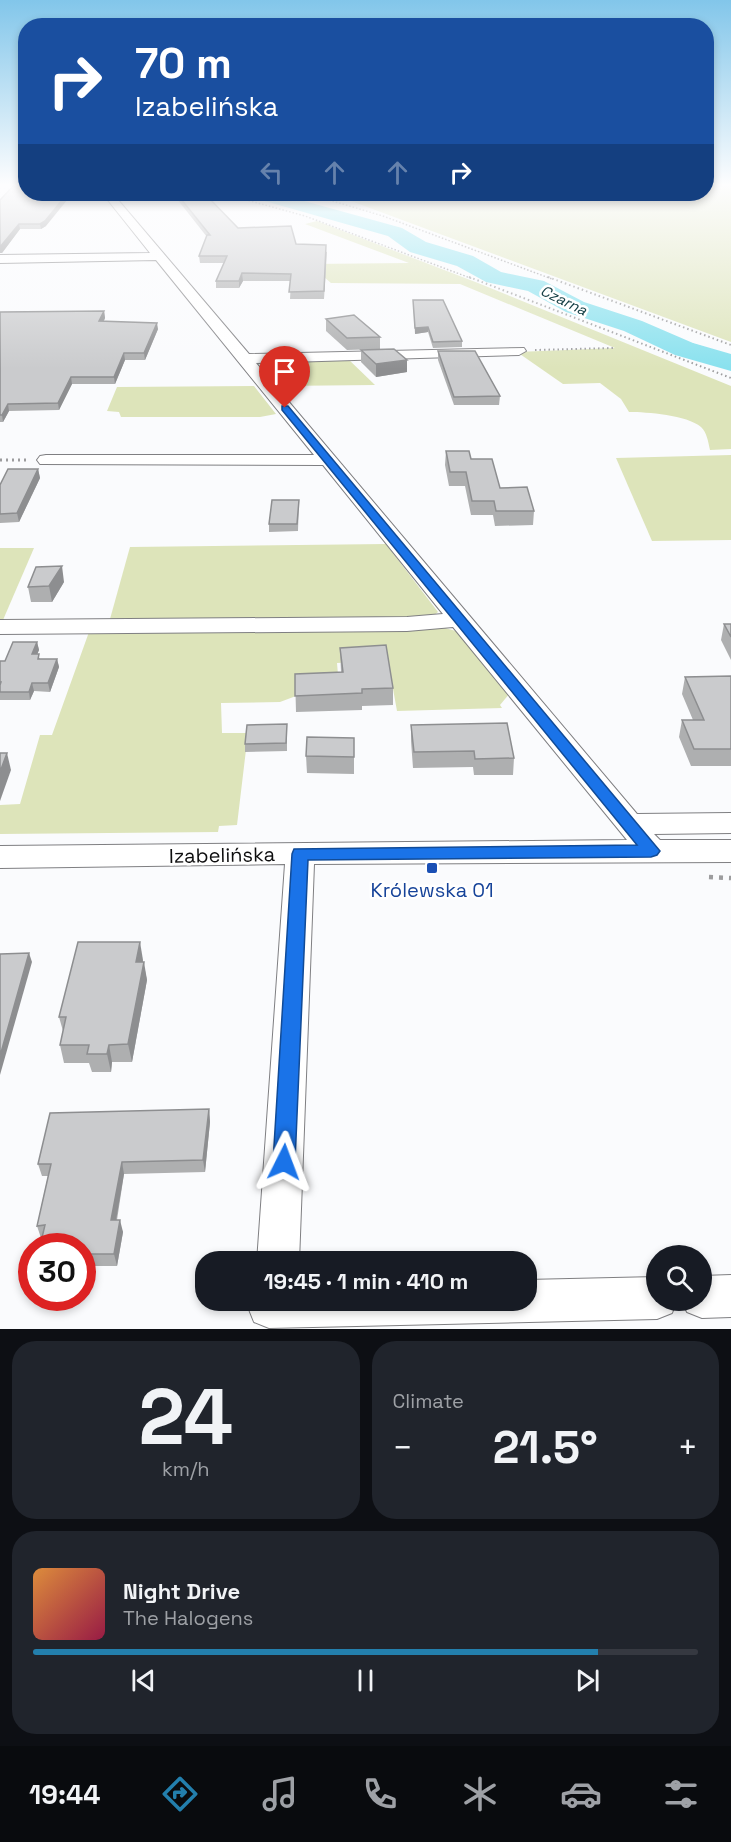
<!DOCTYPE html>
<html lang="en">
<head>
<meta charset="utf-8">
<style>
	body { margin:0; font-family:"Space Grotesk",sans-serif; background:#20242c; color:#f1f3f6; height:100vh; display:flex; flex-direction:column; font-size:22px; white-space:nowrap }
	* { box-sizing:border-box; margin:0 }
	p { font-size:20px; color:#9ea1a6 }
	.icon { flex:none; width:33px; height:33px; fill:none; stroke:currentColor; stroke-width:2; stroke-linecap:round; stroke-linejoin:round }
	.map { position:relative; height:1329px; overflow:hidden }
	.sheet { display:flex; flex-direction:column; gap:12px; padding:12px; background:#0d0f14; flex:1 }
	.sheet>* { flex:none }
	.top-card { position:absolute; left:18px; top:18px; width:696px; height:183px; border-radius:24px; box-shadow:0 3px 9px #0003; background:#1a4fa0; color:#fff; overflow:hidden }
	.tools { position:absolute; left:646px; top:1245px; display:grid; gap:12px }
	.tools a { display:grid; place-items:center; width:66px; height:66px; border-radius:50%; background:#171b24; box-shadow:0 3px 9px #0003; font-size:30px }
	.speed { position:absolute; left:18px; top:1233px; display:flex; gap:12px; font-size:30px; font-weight:700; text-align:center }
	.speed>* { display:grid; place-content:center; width:78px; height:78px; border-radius:50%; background:#171b24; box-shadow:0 3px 9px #0003; line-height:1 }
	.speed .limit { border:9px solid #d22; background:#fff; color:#111 }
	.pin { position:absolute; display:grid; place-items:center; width:51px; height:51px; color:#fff; margin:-62px -26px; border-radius:50% 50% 50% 0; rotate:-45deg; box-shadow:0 0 6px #0007 }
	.pin .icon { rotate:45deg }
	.me { position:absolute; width:66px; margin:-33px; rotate:3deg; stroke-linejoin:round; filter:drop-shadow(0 0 4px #0008) }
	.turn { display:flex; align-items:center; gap:21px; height:126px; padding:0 18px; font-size:27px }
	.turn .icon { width:78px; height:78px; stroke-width:2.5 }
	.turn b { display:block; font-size:42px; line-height:51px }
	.lanes { display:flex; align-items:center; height:57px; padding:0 18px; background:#0003; justify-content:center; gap:30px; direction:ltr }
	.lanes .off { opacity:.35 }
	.big { font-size:45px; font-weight:800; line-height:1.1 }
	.sheet .widget { flex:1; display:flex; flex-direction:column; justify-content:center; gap:9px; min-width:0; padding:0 21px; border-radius:24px; background:#20242c }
	.sheet .dial { align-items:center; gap:0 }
	.dial b { font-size:78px; line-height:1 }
	.song { display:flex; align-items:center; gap:18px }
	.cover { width:72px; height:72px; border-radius:9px; background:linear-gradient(135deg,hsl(30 70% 55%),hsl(340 70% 35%)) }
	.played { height:6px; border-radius:3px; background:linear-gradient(90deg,#237fad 85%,#363941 85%) }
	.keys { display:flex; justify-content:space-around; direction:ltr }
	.heat { display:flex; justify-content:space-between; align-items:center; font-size:33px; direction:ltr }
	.sheet .tiles { flex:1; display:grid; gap:12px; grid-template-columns:1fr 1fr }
	.widget:last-child { grid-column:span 2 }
	.trip { position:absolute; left:195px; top:1251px; width:342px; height:60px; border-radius:24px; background:#171b24; box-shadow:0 3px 9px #0003; font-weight:800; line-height:60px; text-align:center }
	.dock { display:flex; height:96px; justify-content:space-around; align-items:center; background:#090b0e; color:#9ea1a6 }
	.dock .icon { width:42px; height:42px }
	.dock .on { color:#237fad }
	.dock b { font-size:27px; color:#f1f3f6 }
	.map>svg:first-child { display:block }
</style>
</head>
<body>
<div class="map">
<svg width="731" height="1329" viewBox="0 0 731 1329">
	<rect width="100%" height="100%" fill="#fafbfd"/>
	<g fill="#dde4ba">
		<polygon points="707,183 731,183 731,342 351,201 318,194 706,194"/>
		<path d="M317,221L478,283L731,386V449L710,450C708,441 707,433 701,427C687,415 647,412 629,412L621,399L600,383L563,384L517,352L615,348L460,284L331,283L309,264L409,263L305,224Z"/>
		<polygon points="346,357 375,385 278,386 256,360"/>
		<polygon points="254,386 276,414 260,417 121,417 119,412 107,411 117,387"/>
		<polygon points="731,455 731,540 652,541 616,458"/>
		<polygon points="386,544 438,612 432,617 113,622 110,619 130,547"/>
		<polygon points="0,548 34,548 3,620 0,620"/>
		<polygon points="442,627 459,632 510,693 500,705 502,708 397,711 388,661 337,663 339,686 326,682 295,683 296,696 280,702 221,703 222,733 248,733 237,825 219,826 218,832 0,834 0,805 20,804 40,735 52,735 89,632"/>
	</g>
	<polygon fill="#89e1ee" stroke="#64a1ab" stroke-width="1.5" points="633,326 731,356 731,368 665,349"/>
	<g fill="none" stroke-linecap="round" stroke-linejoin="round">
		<polygon fill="#89e1ee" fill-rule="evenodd" points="252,194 279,194 402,228 426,242 473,256 501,272 544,281 584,302 642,321 693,343 731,354 731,371 675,355 624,331 566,312 528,291 486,282 457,266 410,252 388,236 254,198"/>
		<g stroke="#7f7f82" stroke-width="2">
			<g id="minor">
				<polygon points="103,194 113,194 249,354 524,348 526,351 519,355 256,363 637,814 731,813 731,833 654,834 660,840 731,840 731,862 314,864 299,1262 257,1262 285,864 0,868 0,846 627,840 453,627 407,631 0,634 0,620 407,617 443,614 323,465 40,464 37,460 40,456 46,455 314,455 156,260 0,263 0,255 150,253"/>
				<polygon points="731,1275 731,1317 702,1318 687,1312 682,1300 702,1300 702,1276"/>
				<polygon points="657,1277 657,1300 677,1300 672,1313 657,1319 269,1328 254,1322 248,1307 250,1300 526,1300 526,1280"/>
			</g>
		</g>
		<g stroke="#9c9c9e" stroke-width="1.5" stroke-dasharray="1.5 2" stroke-linecap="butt">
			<polyline points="225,194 305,216 473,279"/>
			<polyline points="309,194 383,216 552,279"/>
		</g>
		<g stroke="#9c9c9e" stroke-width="2" stroke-dasharray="1.5 3" stroke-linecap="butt">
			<polyline points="469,277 731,378"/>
			<polyline points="548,277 731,345"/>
			<polyline points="535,350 613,348"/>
		</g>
		<polyline stroke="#9c9c9e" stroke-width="3" stroke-dasharray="2 4" stroke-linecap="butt" points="0,460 26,460"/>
		<polyline stroke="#9c9c9e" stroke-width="4.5" stroke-dasharray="4 6" stroke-linecap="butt" points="709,877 731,878"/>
		<use href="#minor" fill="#fff" fill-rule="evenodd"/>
	</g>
	<g fill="#aeafb0">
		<polygon points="176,194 205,194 238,228 296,244 327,252 324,299 290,299 291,281 243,281 239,288 216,288 216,281 224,263 200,263 199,256 207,237 177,199"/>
		<polygon points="0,200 46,226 41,229 20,229 2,253"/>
		<polygon points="413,300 462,341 462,347 433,348 428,332 415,334"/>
		<polygon points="104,311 105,318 104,321 158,329 145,360 125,360 115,384 72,384 59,410 9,411 3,422 0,422 0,312"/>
		<polygon points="326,319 380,337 380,349 347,350 326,331"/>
		<polygon points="361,350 407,372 376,377 361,362"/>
		<polygon points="438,351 500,396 499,405 454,405 438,360"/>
		<polygon points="446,451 471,459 500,488 534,511 533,525 495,526 493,515 471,515 465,486 449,486 445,465"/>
		<polygon points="38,469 40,478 19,522 0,523 0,485"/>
		<polygon points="299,500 298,531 269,532 269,524"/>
		<polygon points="64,582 52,602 31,602 28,587"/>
		<polygon points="724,624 731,624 731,660 721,640"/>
		<polygon points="37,642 39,650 37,654 40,659 57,659 59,667 50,692 34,691 30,700 0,700 0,661 5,661"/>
		<polygon points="340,648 393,688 393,705 362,706 362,710 296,712 295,674 341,672"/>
		<polygon points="731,676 731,766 691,766 679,737 682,720 693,720 682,694 685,677"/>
		<polygon points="411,725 514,758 513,775 474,775 473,767 413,768 411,741"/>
		<polygon points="287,732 287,751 245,752 245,744"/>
		<polygon points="354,738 354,774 307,773 306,756"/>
		<polygon points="143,960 143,962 147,980 132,1062 112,1062 111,1072 92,1072 89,1063 64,1063 60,1045 63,1031 59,1017"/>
		<polygon points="209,1109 210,1122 205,1172 124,1174 117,1220 123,1232 117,1266 82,1266 82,1246 41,1238 37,1226 48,1176 42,1176 38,1164"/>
	</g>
	<g fill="#8d8e90">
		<polygon points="67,194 72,194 46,226 41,229 40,224"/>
		<polygon points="19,224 20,229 2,253 0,253 0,247"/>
		<polygon points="242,273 243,281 239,288 239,281"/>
		<polygon points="104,311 105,318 100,328 99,321"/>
		<polygon points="157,323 158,329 145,360 144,353"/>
		<polygon points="428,327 428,332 415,334 415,328"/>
		<polygon points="124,353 125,360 115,384 114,377"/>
		<polygon points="407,360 407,372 376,377 376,364"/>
		<polygon points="71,377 72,384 59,410 58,403"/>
		<polygon points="8,404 9,411 3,422 2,415"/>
		<polygon points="38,469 40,478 19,522 17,513"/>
		<polygon points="62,566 64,582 52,602 49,586"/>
		<polygon points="37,642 39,650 34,662 32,654"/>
		<polygon points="57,659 59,667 50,692 48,683"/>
		<polygon points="32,683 34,691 30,700 29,692"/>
		<polygon points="7,753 11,770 0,801 0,772"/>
		<polygon points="140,942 143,960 139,980 136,962"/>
		<polygon points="29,953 32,962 0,1075 0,1056"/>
		<polygon points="144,962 147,980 132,1062 128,1044"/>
		<polygon points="109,1045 112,1062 111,1072 107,1054"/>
		<polygon points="209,1109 210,1122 205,1172 203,1160"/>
		<polygon points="122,1162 124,1174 114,1232 111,1220"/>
		<polygon points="120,1220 123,1232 117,1266 114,1254"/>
	</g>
	<g fill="#cacbcd" stroke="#8d8e90" stroke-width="1.5">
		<polygon points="16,183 26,183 26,194 67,194 45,221 40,224 19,224 0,247 0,200"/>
		<polygon points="177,194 205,194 238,228 291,226 296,244 326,245 324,291 289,292 291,274 242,273 239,281 216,281 227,256 199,256 207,235 210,235"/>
		<polygon points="413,300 443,300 462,341 433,342 428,327 415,328"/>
		<polygon points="104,311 99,321 157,323 144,353 124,353 114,377 71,377 58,403 8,404 2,415 0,415 0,312"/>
		<polygon points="354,315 380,337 347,338 326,319"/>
		<polygon points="394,349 407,360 376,364 361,350"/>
		<polygon points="438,351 475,351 500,396 454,397"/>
		<polygon points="446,451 469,451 471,459 492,459 500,488 527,487 534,511 496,511 494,501 472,501 466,472 450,472"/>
		<polygon points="8,469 38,469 17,513 0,514 0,485"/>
		<polygon points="272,500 299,500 297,524 269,524"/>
		<polygon points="62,566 49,586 28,587 36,567"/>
		<polygon points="724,624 731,624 731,637"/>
		<polygon points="13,642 37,642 32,654 39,654 38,659 57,659 48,683 32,683 29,692 0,692 0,685 1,682 0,682 0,661 5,661"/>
		<polygon points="386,645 393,688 362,689 362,693 295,696 295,674 343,672 340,648"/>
		<polygon points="731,676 731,749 694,749 682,720 704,720 685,677"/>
		<polygon points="507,723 514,758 475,759 474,751 414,752 411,725"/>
		<polygon points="287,724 286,743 245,744 247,725"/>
		<polygon points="307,737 354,738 354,757 306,756"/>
		<polygon points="0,753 7,753 0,772"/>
		<polygon points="78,942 140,942 136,962 144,962 128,1044 109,1045 107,1054 87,1054 89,1045 60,1045 66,1017 59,1017"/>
		<polygon points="29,953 0,1056 0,954"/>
		<polygon points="209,1109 203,1160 122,1162 111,1220 120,1220 114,1254 82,1254 82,1246 40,1246 45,1225 37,1226 51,1164 38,1164 50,1113"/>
	</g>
	<linearGradient id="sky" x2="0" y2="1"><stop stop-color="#82c6ea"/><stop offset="0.5" stop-color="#fdfdfe"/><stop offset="1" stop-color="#fdfdfe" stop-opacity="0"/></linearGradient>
	<rect width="731" height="369" fill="url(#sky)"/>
	<polygon fill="#1a73e8" stroke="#114b97" stroke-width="1.5" points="282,406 288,406 660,851 657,855 651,857 308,860 295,1162 292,1169 284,1172 276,1169 273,1162 292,854 294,849 637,845 282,410"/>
	<rect fill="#1a4fb4" stroke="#fff" stroke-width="2" x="426" y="862" width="12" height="12" rx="3"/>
	<g text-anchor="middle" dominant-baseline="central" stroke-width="5" stroke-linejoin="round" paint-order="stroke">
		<g font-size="15" font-style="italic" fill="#164046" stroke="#fff">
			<text transform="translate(564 300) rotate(26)">Czarna</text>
		</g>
		<g font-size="20" fill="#0d0d0e" stroke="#fff">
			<text transform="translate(222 855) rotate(-1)">Izabelińska</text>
		</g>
		<g font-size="20" fill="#164399" stroke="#fff">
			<text x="432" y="890">Królewska 01</text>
		</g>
	</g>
</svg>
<div class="tools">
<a><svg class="icon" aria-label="search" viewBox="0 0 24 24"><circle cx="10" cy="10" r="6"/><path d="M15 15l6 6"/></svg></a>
</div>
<div class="speed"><div class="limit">30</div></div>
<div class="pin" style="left:285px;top:408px;background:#d93025"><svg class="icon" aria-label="arrive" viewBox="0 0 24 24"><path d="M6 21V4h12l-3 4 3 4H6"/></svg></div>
<svg class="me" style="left:284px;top:1162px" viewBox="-20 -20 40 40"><path d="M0-17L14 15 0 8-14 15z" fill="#1a73e8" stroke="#fff" stroke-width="4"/></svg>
<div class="trip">19:45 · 1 min · 410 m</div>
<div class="top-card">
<div class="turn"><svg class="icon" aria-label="right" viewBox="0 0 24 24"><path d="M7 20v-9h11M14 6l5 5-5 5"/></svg><div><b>70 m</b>Izabelińska</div></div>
<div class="lanes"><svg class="icon off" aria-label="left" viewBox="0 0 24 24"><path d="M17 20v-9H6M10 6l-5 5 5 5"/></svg><svg class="icon off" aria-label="ahead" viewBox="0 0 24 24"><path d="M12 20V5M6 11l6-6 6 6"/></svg><svg class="icon off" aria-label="ahead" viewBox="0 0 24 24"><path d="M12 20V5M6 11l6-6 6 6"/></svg><svg class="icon" aria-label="right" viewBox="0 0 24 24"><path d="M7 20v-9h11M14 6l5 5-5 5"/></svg></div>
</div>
</div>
<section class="sheet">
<div class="tiles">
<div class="widget dial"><b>24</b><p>km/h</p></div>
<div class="widget"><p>Climate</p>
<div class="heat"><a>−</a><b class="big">21.5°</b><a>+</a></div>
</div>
<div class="widget">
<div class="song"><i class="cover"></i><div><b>Night Drive</b><p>The Halogens</p></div></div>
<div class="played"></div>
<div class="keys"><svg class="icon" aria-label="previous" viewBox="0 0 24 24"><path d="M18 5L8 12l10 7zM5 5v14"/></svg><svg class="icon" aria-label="pause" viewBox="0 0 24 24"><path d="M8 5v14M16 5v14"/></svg><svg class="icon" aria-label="next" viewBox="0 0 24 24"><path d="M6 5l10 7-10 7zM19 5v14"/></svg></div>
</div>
</div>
</section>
<nav class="dock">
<b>19:44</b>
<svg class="icon on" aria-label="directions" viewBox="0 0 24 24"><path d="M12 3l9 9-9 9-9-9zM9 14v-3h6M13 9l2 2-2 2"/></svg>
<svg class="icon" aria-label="music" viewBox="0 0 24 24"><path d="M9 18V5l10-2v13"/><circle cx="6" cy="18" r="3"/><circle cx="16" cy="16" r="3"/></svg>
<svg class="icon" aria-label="phone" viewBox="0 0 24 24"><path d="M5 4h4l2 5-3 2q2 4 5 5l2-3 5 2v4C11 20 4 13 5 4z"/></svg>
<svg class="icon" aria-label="climate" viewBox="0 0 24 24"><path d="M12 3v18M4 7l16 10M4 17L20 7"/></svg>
<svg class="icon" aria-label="car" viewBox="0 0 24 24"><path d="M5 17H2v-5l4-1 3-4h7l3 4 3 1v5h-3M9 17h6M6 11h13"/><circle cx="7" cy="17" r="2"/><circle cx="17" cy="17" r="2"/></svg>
<svg class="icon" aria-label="filters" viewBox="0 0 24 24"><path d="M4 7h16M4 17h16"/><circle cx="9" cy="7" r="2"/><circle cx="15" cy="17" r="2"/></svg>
</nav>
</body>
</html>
